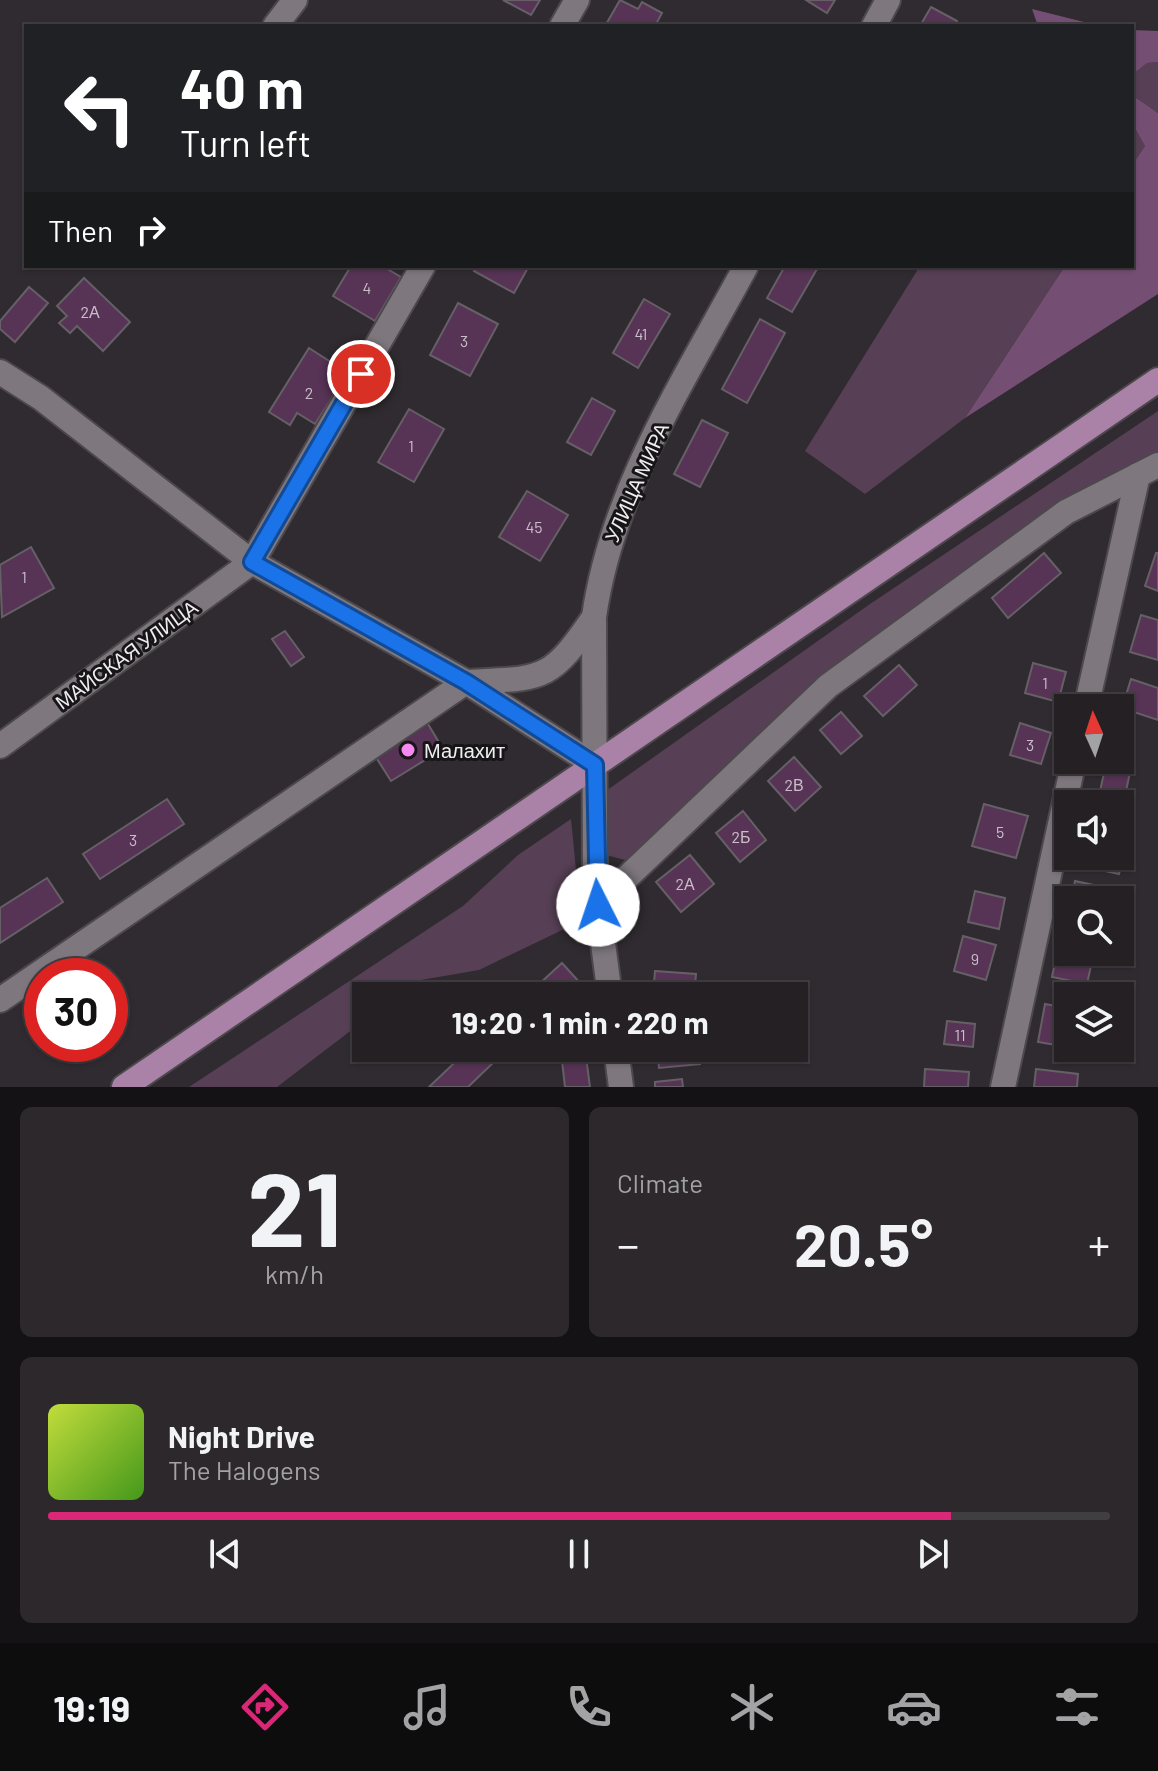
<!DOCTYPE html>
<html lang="en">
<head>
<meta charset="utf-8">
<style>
	body { margin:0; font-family:Barlow,sans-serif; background:#2c282c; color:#f1f3f6; height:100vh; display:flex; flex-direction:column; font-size:30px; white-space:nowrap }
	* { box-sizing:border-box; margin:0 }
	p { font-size:26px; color:#a3a3a6 }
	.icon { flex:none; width:44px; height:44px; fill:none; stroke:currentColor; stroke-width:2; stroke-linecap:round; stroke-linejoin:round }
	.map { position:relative; height:1087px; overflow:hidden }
	.drawer { display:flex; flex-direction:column; gap:20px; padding:20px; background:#141214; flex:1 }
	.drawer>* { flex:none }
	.banner { position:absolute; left:24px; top:24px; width:1110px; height:244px; border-radius:0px; box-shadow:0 2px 6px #0004,0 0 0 2px #413e41; background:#202124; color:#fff; overflow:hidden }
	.needle { width:52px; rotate:357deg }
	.controls { position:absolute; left:1054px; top:694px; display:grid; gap:16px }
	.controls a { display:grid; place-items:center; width:80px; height:80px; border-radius:0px; background:#242024; box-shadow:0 2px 6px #0004,0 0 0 2px #413e41; font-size:40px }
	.speed { position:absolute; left:24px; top:958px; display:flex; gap:16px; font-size:40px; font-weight:700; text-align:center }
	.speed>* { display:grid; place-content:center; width:104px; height:104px; border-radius:50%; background:#242024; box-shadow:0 2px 6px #0004,0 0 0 2px #413e41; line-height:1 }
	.speed .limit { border:12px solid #d22; background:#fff; color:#111 }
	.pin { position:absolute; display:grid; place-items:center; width:68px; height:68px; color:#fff; margin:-34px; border:4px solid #fff; border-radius:50%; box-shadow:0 2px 8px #0007 }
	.me { position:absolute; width:88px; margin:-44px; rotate:356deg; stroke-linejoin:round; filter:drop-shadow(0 0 6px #0008) }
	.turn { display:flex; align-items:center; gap:28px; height:168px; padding:0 24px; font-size:36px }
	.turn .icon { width:104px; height:104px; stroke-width:2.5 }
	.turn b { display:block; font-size:56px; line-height:68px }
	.then { display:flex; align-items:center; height:76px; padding:0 24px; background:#0003; gap:16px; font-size:30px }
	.big { font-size:60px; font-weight:700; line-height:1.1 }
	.drawer .widget { flex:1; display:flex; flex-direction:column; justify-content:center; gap:12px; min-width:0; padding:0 28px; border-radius:12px; background:#2c282c }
	.drawer .dial { align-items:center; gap:0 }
	.dial b { font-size:104px; line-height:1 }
	.song { display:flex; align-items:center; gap:24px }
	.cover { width:96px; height:96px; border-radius:12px; background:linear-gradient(135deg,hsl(70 70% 55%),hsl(100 70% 35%)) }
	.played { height:8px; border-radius:4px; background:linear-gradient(90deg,#db2777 85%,#413e41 85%) }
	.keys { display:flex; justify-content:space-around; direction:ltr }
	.heat { display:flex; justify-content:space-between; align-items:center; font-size:44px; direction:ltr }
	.drawer .tiles { flex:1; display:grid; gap:20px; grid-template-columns:1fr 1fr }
	.widget:last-child { grid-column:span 2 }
	.trip { position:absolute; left:352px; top:982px; width:456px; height:80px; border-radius:0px; background:#242024; box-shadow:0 2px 6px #0004,0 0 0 2px #413e41; font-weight:700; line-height:80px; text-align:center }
	.tab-bar { display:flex; height:128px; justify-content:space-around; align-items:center; background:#0e0d0e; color:#a3a3a6 }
	.tab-bar .icon { width:56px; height:56px }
	.tab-bar .selected { color:#db2777 }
	.tab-bar b { font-size:36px; color:#f1f3f6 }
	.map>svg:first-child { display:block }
</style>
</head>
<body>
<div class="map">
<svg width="1158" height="1087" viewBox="0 0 1158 1087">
	<rect width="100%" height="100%" fill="#302b30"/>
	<g fill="#574055">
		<polygon points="1158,62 1158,113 1132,95 1132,75 1147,63"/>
		<polygon points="1132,123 1145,146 1132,165"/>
		<polygon points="920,266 1065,266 965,418 865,494 805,451"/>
		<polygon points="1158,411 1158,454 875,635 789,709 711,789 625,860 606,855 596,798 870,604"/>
		<polygon points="571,819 581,921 479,970 415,981 395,996 366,996 366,1019 277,1087 189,1087 463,906 518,855"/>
	</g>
	<g fill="#754f73">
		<polygon points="1032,9 1100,26 1038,26"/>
		<polygon points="1132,30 1158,31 1158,62 1147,63 1132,75"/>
		<polygon points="1132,95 1158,113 1158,294 965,418 1065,266 1132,266 1132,165 1145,146 1132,123"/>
	</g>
	<g fill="#573355" stroke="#656065" stroke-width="2">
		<polygon points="503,0 540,0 531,15"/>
		<polygon points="620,0 638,9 642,2 662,13 655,26 605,26"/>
		<polygon points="806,0 835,0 827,13"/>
		<polygon points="931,7 957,21 954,26 920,26"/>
		<polygon points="351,266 382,266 401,277 375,321 333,296"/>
		<polygon points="477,266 529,266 514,293 474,271"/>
		<polygon points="785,266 817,269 792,312 767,298"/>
		<polygon points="84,278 130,322 103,351 77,326 70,333 59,323 67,316 57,306"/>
		<polygon points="29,287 48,303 15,342 0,329 0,321"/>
		<polygon points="644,299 670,314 638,368 613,353"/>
		<polygon points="458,303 498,324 470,376 430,355"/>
		<polygon points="760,319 785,333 747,403 722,389"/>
		<polygon points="309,348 348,373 315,424 297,413 290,425 269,412"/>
		<polygon points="592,398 615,411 591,455 567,442"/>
		<polygon points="409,409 444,429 414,482 378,462"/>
		<polygon points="702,420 728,433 700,487 674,474"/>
		<polygon points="527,491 568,515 540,561 499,537"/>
		<polygon points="31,547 54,588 2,617 0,565"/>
		<polygon points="1044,553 1061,573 1008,618 992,598"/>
		<polygon points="1156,553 1158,553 1158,591 1145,586"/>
		<polygon points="1141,615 1158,620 1158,660 1130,652"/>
		<polygon points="285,631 304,657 291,666 272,639"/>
		<polygon points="1033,663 1066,672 1058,702 1025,693"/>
		<polygon points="899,665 917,685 883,716 864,696"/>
		<polygon points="1131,679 1158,688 1158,720 1122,708"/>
		<polygon points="841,712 862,736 841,754 820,730"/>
		<polygon points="425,719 443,749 391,781 372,751"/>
		<polygon points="1020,723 1051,733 1041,764 1010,755"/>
		<polygon points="1120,755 1133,758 1125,796 1100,791 1107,760 1120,760"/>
		<polygon points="794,757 821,787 795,811 768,781"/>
		<polygon points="167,799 184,824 100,879 83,854"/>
		<polygon points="984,804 1028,816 1016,858 972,846"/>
		<polygon points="743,811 766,840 740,862 716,833"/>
		<polygon points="1120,837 1128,838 1119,874 1082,866 1084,856 1120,856"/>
		<polygon points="690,855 714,884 681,912 656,882"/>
		<polygon points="47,878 63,902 0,943 0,908"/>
		<polygon points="1075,881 1113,889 1110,900 1071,900"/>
		<polygon points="975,891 1005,898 999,929 968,922"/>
		<polygon points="1061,932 1068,933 1068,952 1094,952 1087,984 1052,977"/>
		<polygon points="963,936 996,945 986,980 954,971"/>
		<polygon points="562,963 581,984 568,996 526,996"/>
		<polygon points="655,971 696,974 694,996 653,996"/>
		<polygon points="1045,1004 1068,1008 1068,1047 1038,1042"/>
		<polygon points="947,1021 975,1024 973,1047 944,1044"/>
		<polygon points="470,1048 484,1048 496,1060 468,1087 429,1087"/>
		<polygon points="657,1048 698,1048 700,1064 659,1068"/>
		<polygon points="585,1049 590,1087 565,1087 561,1052"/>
		<polygon points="925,1069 969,1072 968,1087 924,1087"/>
		<polygon points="1036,1069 1078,1074 1077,1087 1034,1087"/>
		<polygon points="682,1079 683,1087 655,1087 655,1082"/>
	</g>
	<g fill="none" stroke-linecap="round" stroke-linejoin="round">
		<g stroke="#4c484c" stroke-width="28">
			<g id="minor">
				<polyline points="275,26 295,0"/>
				<polyline points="562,26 577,0"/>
				<polyline points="874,26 888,0"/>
				<polyline points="0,372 41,398 252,562 466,682 595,765"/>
				<polyline points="1086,708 1138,475"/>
				<polyline points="0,746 252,562 423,266"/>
				<polyline points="598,905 828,686 1066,512 1158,465"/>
				<path d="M610,996L595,883L594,617C612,489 686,378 746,266"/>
				<path d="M0,1000L466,682C543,678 549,683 594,617"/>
				<polyline points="616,1048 621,1087"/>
				<polyline points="1003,1087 1074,760"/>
			</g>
		</g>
		<g stroke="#4c484c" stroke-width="28">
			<polyline id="major" points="124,1087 1158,380"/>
		</g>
		<use href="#minor" stroke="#7e787e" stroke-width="24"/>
		<use href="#major" stroke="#aa81a7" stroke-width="24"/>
	</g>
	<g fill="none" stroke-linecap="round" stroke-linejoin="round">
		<g stroke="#114b97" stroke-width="20">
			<polyline id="route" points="361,374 252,562 466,682 595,765 598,905"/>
		</g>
		<use href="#route" stroke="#1a73e8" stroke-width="14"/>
	</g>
	<circle fill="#f589ef" stroke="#171517" stroke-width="3" cx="408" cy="750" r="8"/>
	<g text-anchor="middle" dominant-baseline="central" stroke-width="6" stroke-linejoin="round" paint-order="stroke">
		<g font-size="16" fill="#cabec9">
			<text x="367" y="287">4</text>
			<text x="90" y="311">2А</text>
			<text x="641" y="333">41</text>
			<text x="464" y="340">3</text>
			<text x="309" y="392">2</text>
			<text x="411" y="445">1</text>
			<text x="534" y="526">45</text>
			<text x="24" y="576">1</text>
			<text x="1045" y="682">1</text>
			<text x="1030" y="744">3</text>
			<text x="794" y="784">2В</text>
			<text x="1000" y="831">5</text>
			<text x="741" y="836">2Б</text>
			<text x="133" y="839">3</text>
			<text x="685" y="883">2А</text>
			<text x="975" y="958">9</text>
			<text x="960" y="1034">11</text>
		</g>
		<g font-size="20" fill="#f0edf0" stroke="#171517">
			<text transform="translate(636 482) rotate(-66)">УЛИЦА МИРА</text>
			<text transform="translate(126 654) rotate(-36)">МАЙСКАЯ УЛИЦА</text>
		</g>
		<g font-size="20" fill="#f0edf0" stroke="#171517" text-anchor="start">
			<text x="424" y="750">Малахит</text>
		</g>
	</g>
</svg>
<div class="controls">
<a><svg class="needle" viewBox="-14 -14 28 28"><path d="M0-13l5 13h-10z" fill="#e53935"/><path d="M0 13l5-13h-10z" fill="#a3a3a6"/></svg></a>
<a><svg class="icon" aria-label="sound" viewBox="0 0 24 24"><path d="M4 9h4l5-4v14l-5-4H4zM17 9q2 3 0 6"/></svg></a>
<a><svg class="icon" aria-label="search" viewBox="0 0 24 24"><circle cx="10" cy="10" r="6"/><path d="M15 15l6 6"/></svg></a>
<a><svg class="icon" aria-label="layers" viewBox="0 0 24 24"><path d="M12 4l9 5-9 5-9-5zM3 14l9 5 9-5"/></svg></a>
</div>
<div class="speed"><div class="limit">30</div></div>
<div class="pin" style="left:361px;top:374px;background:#d93025"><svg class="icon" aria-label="arrive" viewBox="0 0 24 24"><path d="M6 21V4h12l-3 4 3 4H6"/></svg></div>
<svg class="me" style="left:598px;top:905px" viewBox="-20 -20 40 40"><circle r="19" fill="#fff"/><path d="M0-13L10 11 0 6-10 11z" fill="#1a73e8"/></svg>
<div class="trip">19:20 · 1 min · 220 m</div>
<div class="banner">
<div class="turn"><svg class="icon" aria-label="left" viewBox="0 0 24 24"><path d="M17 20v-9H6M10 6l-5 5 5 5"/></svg><div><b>40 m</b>Turn left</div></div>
<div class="then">Then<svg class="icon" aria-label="right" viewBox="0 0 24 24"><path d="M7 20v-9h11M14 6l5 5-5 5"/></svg></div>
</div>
</div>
<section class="drawer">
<div class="tiles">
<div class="widget dial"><b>21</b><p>km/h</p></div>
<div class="widget"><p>Climate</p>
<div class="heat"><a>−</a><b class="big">20.5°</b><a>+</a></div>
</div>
<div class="widget">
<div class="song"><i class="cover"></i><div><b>Night Drive</b><p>The Halogens</p></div></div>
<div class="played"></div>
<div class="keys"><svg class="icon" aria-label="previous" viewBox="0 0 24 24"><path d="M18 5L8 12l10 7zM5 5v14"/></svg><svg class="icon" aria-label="pause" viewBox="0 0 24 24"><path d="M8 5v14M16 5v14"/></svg><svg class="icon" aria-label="next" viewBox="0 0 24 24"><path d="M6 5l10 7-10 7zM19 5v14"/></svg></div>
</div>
</div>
</section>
<nav class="tab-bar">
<b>19:19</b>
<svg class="icon selected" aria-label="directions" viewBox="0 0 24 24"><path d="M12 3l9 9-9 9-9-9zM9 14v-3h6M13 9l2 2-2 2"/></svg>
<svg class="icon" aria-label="music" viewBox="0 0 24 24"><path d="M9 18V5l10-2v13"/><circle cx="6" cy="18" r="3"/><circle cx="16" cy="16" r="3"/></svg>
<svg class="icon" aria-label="phone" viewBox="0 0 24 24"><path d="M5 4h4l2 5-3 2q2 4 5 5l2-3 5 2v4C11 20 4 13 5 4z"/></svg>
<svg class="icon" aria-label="climate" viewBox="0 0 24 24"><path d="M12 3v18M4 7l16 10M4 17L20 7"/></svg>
<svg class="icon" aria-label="car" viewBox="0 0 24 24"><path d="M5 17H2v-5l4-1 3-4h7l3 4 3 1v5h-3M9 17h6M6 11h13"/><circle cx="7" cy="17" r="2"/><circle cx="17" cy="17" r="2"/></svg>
<svg class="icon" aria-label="filters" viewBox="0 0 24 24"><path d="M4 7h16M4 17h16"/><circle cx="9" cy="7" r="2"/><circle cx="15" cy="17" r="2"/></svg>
</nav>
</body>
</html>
